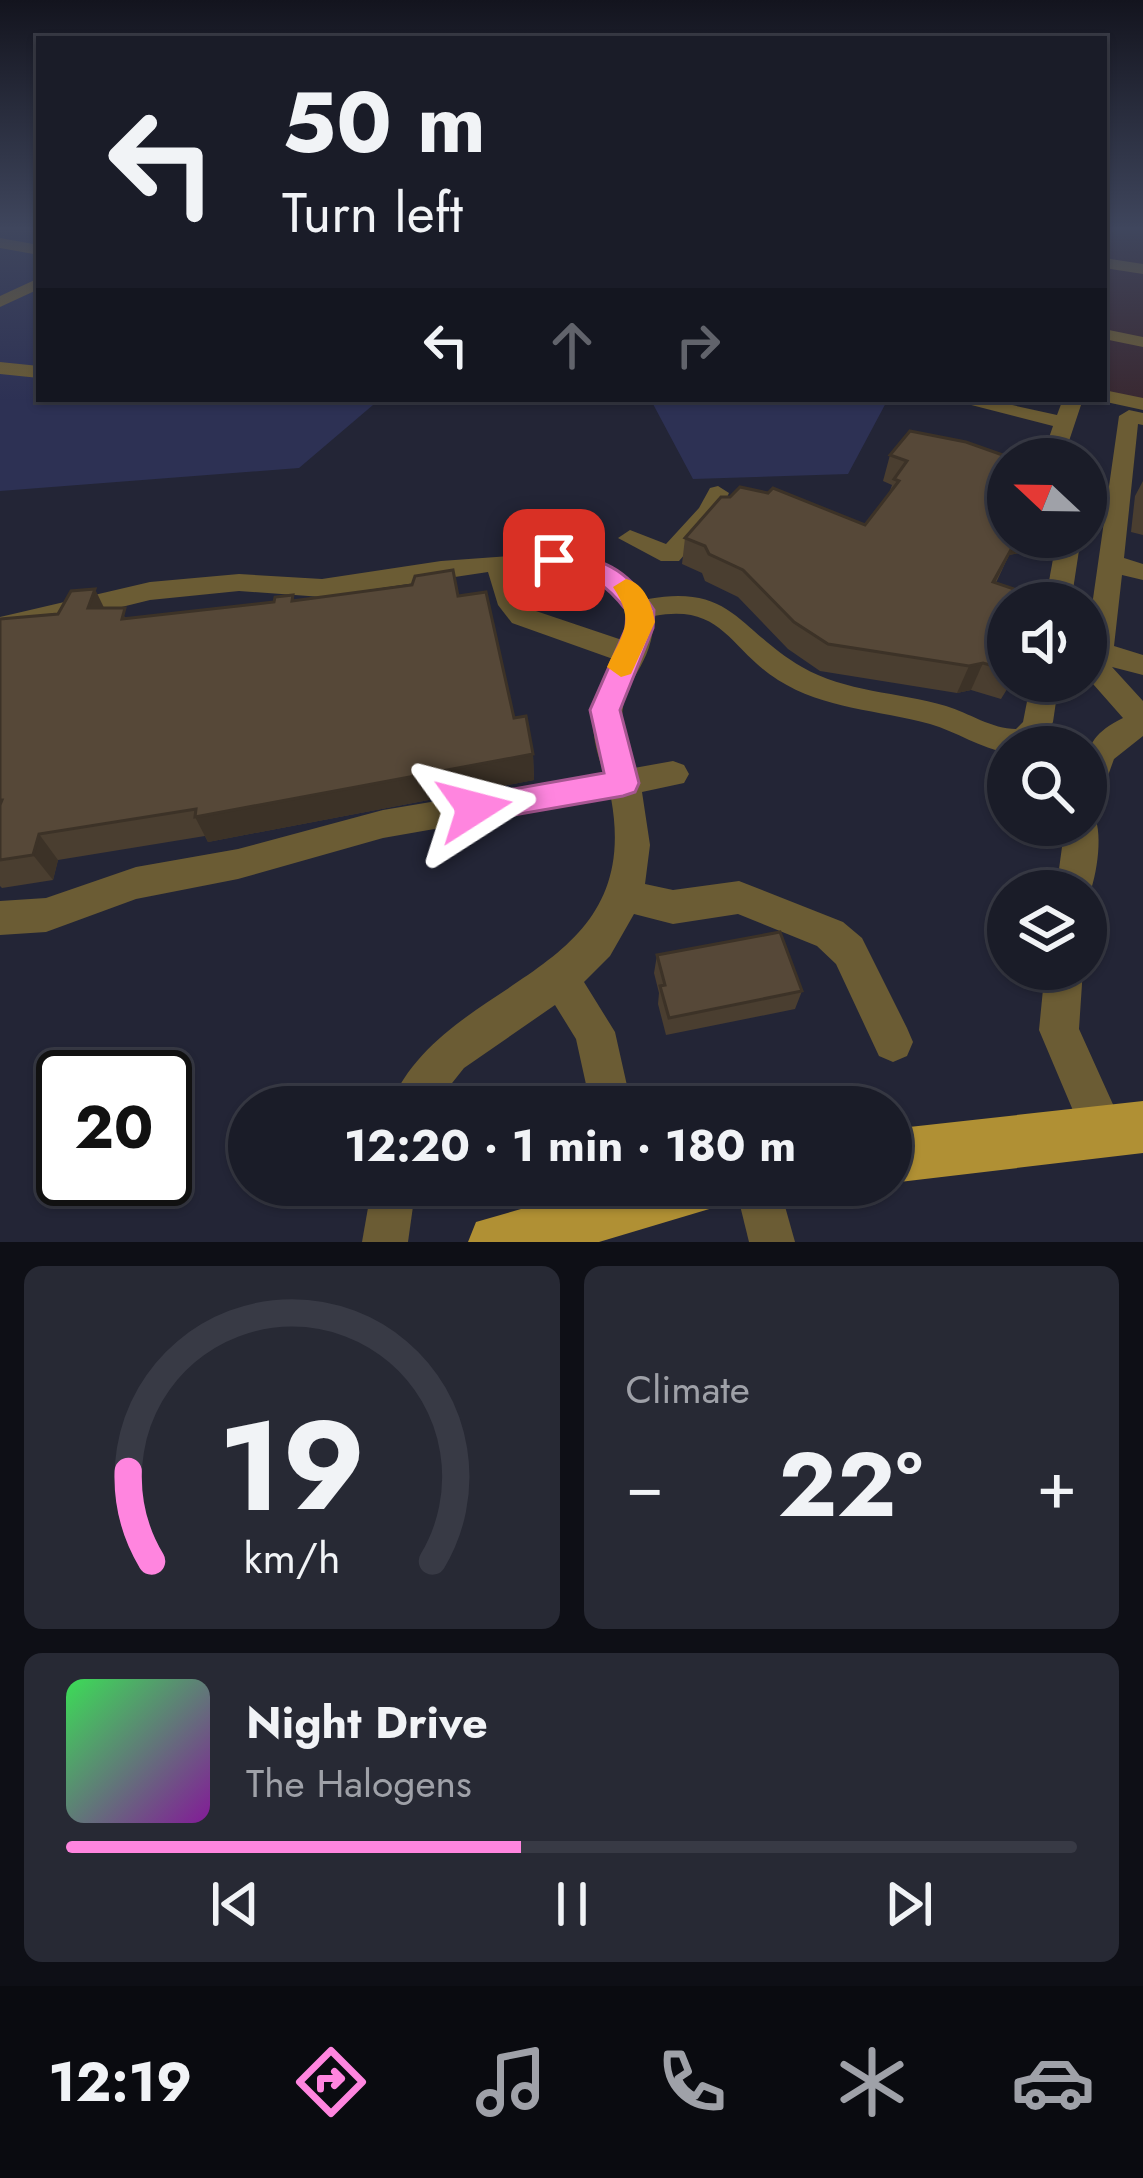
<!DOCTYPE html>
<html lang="en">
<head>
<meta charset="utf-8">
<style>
	body { margin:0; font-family:Jost,sans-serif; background:#272934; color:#f1f3f6; height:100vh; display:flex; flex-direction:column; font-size:45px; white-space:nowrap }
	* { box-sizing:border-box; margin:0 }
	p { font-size:39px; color:#9fa1a8 }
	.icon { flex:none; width:66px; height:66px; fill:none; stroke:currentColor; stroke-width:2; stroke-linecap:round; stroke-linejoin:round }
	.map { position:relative; height:1242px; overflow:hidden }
	.sheet { display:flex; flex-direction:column; gap:24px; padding:24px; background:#0e0f16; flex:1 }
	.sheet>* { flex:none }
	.hud { position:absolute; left:36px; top:36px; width:1071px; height:366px; border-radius:0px; box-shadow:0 3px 9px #0004,0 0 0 3px #383a45; background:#1a1c28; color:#f1f3f6; overflow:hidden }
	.needle { width:78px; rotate:292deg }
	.fabs { position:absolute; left:987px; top:438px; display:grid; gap:24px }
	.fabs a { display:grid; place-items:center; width:120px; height:120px; border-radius:50%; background:#1a1c28; box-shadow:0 3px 9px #0004,0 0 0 3px #383a45; font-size:60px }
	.speed { position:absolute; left:36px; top:1050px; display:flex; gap:24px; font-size:60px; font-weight:700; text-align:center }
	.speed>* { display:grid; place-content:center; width:156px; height:156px; border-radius:50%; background:#1a1c28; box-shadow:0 3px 9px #0004,0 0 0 3px #383a45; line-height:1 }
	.speed .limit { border:6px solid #111; border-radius:18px; background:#fff; color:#111 }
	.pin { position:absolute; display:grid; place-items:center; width:102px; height:102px; color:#fff; margin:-51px; border-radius:24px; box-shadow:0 6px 18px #0006 }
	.me { position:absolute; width:132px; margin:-66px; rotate:81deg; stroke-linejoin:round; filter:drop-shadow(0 0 9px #0008) }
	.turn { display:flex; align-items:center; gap:42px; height:252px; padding:0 48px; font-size:54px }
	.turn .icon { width:156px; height:156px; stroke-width:2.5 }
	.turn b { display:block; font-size:84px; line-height:102px }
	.lanes { display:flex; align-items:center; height:114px; padding:0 48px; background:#0003; justify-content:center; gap:60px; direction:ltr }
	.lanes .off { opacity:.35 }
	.big { font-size:90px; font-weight:700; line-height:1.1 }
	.sheet .card { flex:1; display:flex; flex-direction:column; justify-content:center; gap:18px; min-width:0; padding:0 42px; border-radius:18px; background:#272934 }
	.sheet .dial { align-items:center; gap:0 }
	.dial svg { height:312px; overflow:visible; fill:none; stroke:#383a45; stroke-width:7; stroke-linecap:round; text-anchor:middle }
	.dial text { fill:#f1f3f6; stroke:none }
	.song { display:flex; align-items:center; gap:36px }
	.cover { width:144px; height:144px; border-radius:18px; background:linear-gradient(135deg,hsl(130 70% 55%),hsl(290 70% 35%)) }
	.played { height:12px; border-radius:6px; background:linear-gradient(90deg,#ff85df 45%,#383a45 45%) }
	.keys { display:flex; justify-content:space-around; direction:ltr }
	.heat { display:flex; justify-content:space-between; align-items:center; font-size:66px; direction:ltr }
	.sheet .tiles { flex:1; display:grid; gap:24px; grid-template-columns:1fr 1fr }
	.card:last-child { grid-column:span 2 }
	.trip { position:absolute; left:228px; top:1086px; width:684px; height:120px; border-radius:60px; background:#1a1c28; box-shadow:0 3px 9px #0004,0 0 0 3px #383a45; font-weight:700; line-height:120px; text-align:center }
	.dock { display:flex; height:192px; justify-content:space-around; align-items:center; background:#0a0b10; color:#9fa1a8 }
	.dock .icon { width:84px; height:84px }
	.dock .on { color:#ff85df }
	.dock b { font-size:54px; color:#f1f3f6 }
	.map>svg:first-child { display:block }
</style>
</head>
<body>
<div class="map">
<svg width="1143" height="1242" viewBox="0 0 1143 1242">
	<rect width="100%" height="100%" fill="#232536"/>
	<polygon fill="#392831" points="1104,227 1143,227 1143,400 1104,392"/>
	<g fill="#2d3154">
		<polygon points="0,227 39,227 39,399 380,399 299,468 0,491"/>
		<polygon points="624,399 888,399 848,474 693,479 653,404"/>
	</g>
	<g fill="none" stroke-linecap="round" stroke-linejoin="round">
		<g fill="#6b5c34" fill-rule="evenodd">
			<polygon points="0,238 39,245 39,255 0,248"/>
			<polygon points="1104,258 1143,264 1143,274 1104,268"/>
			<polygon points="39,278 39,289 0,307 0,296"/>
			<polygon points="1104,329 1143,337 1143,347 1104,339"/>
			<polygon points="0,362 39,366 39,378 0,374"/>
			<polygon points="1104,390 1143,398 1143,410 1097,400 1104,399"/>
			<polygon points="948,399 985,399 1057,415 1063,399 1083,399 1063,459 1042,458 1053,426"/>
			<path d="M1129,410L1143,413V425L1138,424L1124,558L1143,564V580L1122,575L1114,646L1143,655V675L1112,667L1143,701V736L1114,759L1097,806L1086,810C1086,765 1077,740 1123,718L1086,676V648L1119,416Z"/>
			<polygon points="718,486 729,493 718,516 679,561 661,561 618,538 630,530 666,544 699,508 710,488"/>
			<polygon points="1057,537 1081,537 1071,603 1045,603"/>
			<path d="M536,554C578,558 622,562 648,599C733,583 740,632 802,667C845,692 898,692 946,706C969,713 992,729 1016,729L1023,722L1031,681H1059L1053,722L1041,744L1008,747V753C980,748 957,732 930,724C879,710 824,709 778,680C729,649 723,603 654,616C653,684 599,681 634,768L673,761L684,765L689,774L684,783L642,792L650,845L645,884L673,890L739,881L843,922L862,938L907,1028L913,1042L907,1056L893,1062L879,1056L836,964L817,946L738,914L673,924L634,914L610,956L584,982L615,1032L630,1099L627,1107H591L576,1039L555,1005L464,1068L433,1107H389C444,973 645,982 611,798L383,838L238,879L136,899L46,932L0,935V901L46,898L136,867L238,849L383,810L604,773C587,727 590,701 613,659L512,623L498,605L488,572L322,597L239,591L150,600L0,637V617L150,582L239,574L322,579L441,561ZM536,570C579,575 641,581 622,640L530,609L523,601L513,571Z"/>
			<path d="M1086,812L1094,815C1104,836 1096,882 1086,903V891H1056L1065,825H1086Z"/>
			<polygon points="1045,969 1083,969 1079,1029 1125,1131 1118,1146 1103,1153 1088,1146 1039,1030"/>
			<polygon points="372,1185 416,1185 408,1242 362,1242"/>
			<polygon points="735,1185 779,1185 795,1242 749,1242"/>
		</g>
		<g fill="#b09034" fill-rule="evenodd">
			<polygon points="1143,1101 1143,1153 891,1183 891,1129"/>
			<polygon points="604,1185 734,1185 726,1204 599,1242 468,1242 476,1222"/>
		</g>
	</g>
	<g fill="#4a3e30">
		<polygon points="910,431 1020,553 1009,555 996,583 1008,603 1008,681 1012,681 1001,699 971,690 957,693 820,671 788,649 738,597 705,581 702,573 682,564 685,538 768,493 865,525 889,493 892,485 883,481 890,455"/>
		<polygon points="1143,481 1143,535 1131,532 1135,496"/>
		<polygon points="293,595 294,600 458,596 514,718 533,754 534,780 208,842 205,836 58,860 53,880 2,888 0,886 0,619 104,608 130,619 274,602"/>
		<polygon points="657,955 802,991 795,1009 666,1035 658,1004 659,993 654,973"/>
	</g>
	<g fill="#3c3227">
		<polygon points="1104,227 1118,227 1115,234 1104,235"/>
		<polygon points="1008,530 1008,537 1028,537 1020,553 1009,555 981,609 1001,532"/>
		<polygon points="95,589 108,616 88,608"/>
		<polygon points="983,663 971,690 957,693 969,666"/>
		<polygon points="533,754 534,780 208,842 195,817"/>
		<polygon points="39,834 58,860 53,880 33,855"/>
	</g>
	<g fill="#564838" stroke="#3c3227" stroke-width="3">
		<polygon points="910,431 966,442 1014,459 1008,459 1008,530 1001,532 1013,546 993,582 1029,594 1024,603 1008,603 1008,670 983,663 969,666 828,644 794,622 743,570 709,554 705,546 685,538 721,497 730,497 740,487 768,493 773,488 865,525 899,481 894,479 907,461 890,455"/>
		<polygon points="453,570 458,596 486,592 514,718 526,716 533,754 195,817 196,809 39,834 33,855 0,860 0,805 2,800 0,800 0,619 58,614 71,591 95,589 88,608 125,608 122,619 274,602 275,597 293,595 292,601 412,585 415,576"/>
		<polygon points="780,932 802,991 669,1018 660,986 665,985 657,955"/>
	</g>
	<linearGradient id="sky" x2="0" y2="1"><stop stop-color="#13141e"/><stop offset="0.57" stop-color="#3f465d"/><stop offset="1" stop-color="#3f465d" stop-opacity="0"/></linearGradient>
	<rect width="1143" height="401" fill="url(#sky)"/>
	<path fill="#ff85df" stroke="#a65691" stroke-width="3" d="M554,552C603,559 625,566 654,610L653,628L620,710L639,783L635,792L623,796L474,822L463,818L458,808L463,798L604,773L590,710L626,628L627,611C598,574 587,577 545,566L541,560Z"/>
	<path fill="#f59e0b" d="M626,579C645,584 652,604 655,622L631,674L621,677L607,667C623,632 636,622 613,587Z"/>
</svg>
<div class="fabs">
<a><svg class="needle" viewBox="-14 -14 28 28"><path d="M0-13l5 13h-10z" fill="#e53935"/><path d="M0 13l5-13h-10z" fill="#9fa1a8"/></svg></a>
<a><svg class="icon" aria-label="sound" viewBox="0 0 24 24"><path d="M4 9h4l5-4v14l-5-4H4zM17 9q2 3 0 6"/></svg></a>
<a><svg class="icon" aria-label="search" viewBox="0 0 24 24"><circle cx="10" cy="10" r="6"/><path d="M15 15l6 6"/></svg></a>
<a><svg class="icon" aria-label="layers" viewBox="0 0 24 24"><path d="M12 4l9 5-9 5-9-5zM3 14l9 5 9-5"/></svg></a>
</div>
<div class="speed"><div class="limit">20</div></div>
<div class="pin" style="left:554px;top:560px;background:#d93025"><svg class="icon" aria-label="arrive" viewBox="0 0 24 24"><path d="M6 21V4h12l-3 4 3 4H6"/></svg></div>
<svg class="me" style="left:474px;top:808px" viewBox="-20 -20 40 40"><path d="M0-17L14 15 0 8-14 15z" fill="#ff85df" stroke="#fff" stroke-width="4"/></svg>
<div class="trip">12:20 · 1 min · 180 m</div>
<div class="hud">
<div class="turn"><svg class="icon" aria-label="left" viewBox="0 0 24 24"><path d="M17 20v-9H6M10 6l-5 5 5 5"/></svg><div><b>50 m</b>Turn left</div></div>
<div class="lanes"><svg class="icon" aria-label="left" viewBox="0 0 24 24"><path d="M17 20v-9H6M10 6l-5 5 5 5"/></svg><svg class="icon off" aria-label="ahead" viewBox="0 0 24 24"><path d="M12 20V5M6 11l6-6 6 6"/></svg><svg class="icon off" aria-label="right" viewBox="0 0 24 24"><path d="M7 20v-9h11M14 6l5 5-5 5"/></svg></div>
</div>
</div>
<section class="sheet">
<div class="tiles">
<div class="card dial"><svg viewBox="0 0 100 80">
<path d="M14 69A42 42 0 1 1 86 69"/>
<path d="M14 69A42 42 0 0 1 8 46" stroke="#ff85df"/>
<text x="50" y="56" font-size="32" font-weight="700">19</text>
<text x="50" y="72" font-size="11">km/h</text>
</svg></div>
<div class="card"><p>Climate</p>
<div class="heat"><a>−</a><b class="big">22°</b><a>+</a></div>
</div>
<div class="card">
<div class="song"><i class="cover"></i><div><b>Night Drive</b><p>The Halogens</p></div></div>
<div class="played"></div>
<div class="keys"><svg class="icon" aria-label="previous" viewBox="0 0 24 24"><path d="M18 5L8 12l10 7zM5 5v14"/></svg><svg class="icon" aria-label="pause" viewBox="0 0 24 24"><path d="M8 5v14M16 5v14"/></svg><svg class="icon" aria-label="next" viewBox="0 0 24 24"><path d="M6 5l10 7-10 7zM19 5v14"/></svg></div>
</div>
</div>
</section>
<nav class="dock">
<b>12:19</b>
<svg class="icon on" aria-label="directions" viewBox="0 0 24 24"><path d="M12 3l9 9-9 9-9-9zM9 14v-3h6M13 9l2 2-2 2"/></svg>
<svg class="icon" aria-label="music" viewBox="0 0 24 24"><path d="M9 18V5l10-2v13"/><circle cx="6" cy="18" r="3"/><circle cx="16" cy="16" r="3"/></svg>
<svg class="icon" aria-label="phone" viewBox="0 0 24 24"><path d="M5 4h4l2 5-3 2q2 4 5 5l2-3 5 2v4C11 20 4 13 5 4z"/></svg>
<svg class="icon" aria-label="climate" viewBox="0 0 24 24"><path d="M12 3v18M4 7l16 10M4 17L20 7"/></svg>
<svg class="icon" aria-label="car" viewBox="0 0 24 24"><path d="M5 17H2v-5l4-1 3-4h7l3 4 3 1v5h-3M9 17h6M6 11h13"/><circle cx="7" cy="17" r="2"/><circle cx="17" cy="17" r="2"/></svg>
</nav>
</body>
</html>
